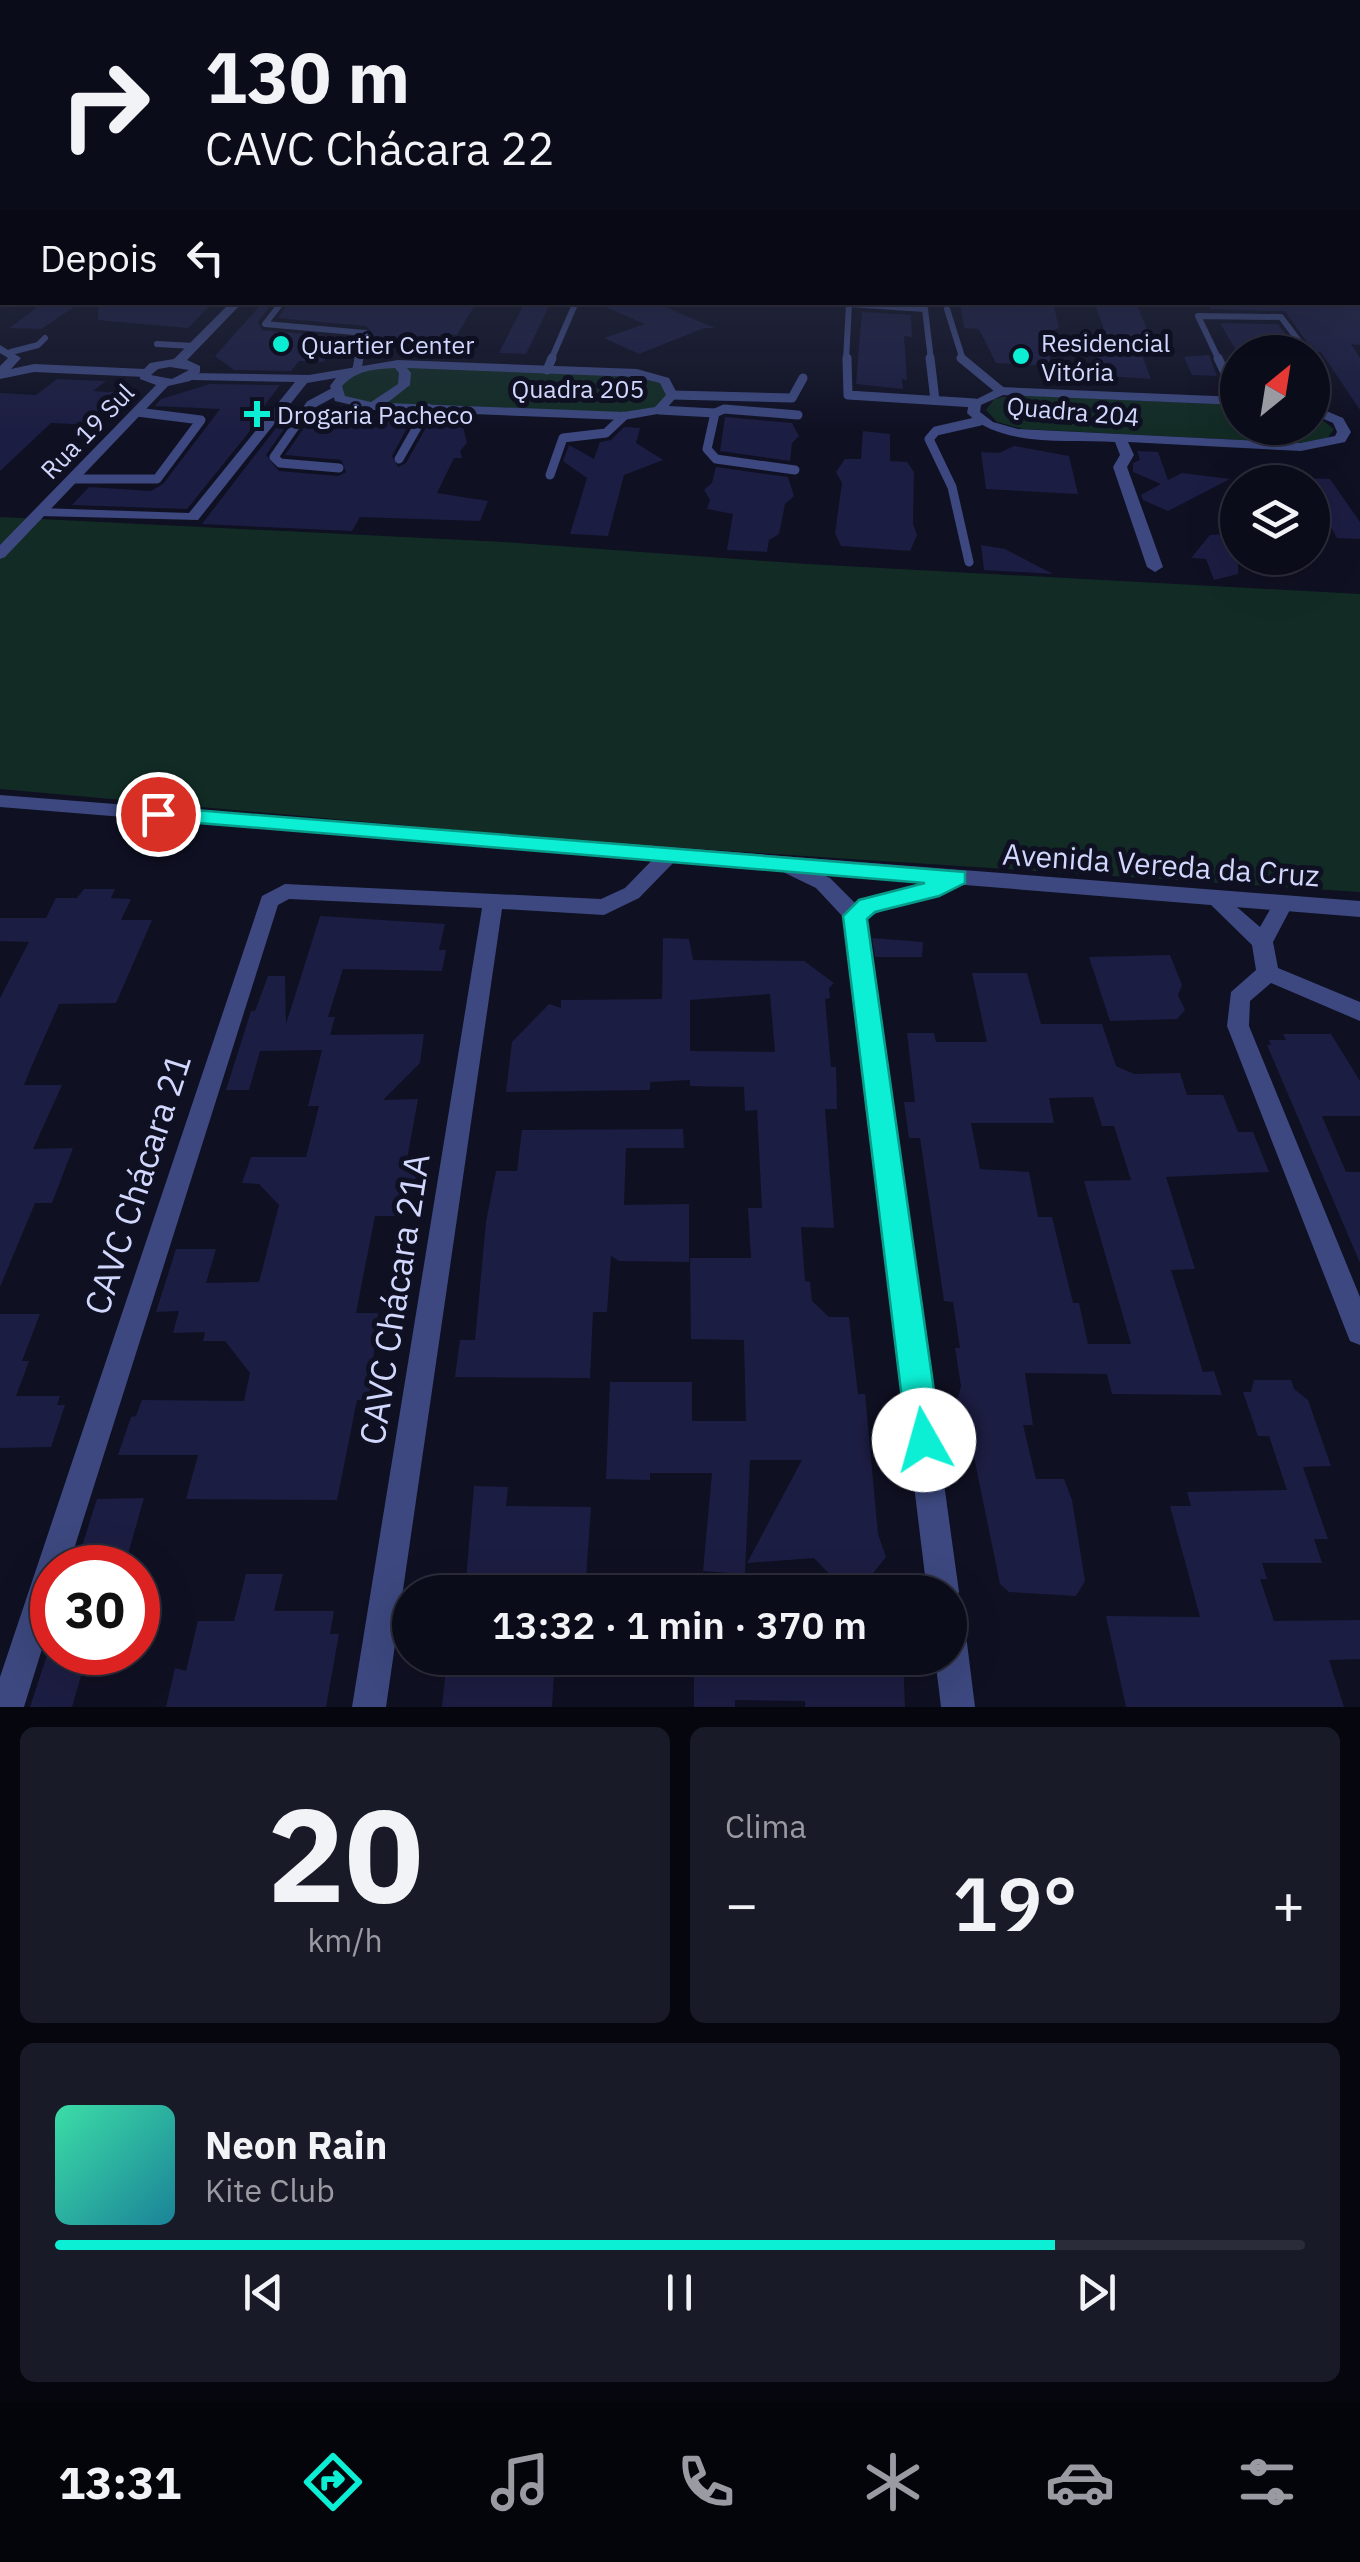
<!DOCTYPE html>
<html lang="pt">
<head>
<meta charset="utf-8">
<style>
	body { margin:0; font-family:"IBM Plex Sans",sans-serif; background:#191a27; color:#f1f3f6; height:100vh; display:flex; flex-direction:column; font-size:38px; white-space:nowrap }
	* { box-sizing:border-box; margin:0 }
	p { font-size:32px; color:#9a9ba2 }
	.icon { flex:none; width:55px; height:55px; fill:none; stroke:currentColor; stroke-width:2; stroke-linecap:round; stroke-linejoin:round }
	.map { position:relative; height:1707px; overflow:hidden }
	.panel { display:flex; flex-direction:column; gap:20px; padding:20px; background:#06070e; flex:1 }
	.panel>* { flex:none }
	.top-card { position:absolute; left:0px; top:0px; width:1360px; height:305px; box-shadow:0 10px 40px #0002,0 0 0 2px #2b2c39; background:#0b0c1a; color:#f1f3f6; overflow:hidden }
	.needle { width:65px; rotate:30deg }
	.controls { position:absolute; left:1220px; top:335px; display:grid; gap:20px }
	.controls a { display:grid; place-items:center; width:110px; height:110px; border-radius:50%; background:#0b0c1a; box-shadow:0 10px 40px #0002,0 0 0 2px #2b2c39; font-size:50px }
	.speed { position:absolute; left:30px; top:1545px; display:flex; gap:20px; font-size:50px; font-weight:700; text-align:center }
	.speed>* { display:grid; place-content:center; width:130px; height:130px; border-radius:50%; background:#0b0c1a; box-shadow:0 10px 40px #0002,0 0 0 2px #2b2c39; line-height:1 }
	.speed .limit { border:15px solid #d22; background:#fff; color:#111 }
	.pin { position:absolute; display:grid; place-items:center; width:85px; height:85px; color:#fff; margin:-42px; border:5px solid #fff; border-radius:50%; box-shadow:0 2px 10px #0007 }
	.me { position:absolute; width:110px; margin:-55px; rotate:353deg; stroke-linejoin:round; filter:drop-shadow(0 0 8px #0008) }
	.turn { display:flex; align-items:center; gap:35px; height:210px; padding:0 40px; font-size:45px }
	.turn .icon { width:130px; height:130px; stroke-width:2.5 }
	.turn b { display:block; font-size:70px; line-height:85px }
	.then { display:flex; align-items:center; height:95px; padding:0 40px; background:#0003; gap:20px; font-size:38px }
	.big { font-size:75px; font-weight:600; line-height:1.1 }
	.panel .widget { flex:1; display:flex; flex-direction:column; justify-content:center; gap:15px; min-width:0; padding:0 35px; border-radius:15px; background:#191a27 }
	.panel .dial { align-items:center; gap:0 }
	.dial b { font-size:130px; line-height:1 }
	.song { display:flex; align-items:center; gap:30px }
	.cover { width:120px; height:120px; border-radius:15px; background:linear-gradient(135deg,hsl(160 70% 55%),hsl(190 70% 35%)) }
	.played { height:10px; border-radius:5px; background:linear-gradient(90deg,#0cefd4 80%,#2b2c39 80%) }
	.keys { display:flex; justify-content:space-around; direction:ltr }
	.heat { display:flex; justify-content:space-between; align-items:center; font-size:55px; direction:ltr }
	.panel .tiles { flex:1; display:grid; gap:20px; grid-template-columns:1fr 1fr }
	.widget:last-child { grid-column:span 2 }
	.trip { position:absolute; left:392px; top:1575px; width:575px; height:100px; border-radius:50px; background:#0b0c1a; box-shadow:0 10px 40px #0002,0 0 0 2px #2b2c39; font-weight:600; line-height:100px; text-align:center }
	.dock { display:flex; height:160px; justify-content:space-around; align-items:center; background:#04050a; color:#9a9ba2 }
	.dock .icon { width:70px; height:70px }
	.dock .selected { color:#0cefd4 }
	.dock b { font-size:45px; color:#f1f3f6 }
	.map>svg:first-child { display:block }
</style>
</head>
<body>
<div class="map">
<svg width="1360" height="1707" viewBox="0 0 1360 1707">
	<rect width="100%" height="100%" fill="#0f1022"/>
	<g fill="#122c25">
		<polygon points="372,365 637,373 665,381 669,402 645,414 373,406 339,398 339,380"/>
		<polygon points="1014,395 1237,405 1238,428 1312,428 1313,413 1334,429 1327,439 1304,443 1023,429 997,422 986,410 994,399"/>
		<polygon points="0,517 504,542 807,564 1360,594 1360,892 590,842 0,789"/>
	</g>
	<g fill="#1c1d42" fill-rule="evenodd">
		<polygon points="99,302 213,302 188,328 98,320"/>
		<polygon points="263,302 273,302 258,322 262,330 357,339 356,344 337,343 323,362 299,361 291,371 234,370 215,356"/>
		<polygon points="289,302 454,302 476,303 457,335 441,334 433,346 421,347 370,344 372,332 366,326 278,318"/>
		<polygon points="525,302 551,302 526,354 499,353"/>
		<polygon points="960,302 1053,302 1059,328 1043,334 1052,366 996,363 979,329 964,328"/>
		<polygon points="1094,302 1136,302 1156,352 1141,352 1151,379 1104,376 1096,352 1113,353"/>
		<polygon points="1207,302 1360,302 1360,345 1351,344 1360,358 1360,410 1321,352 1314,352 1285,311 1211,309"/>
		<polygon points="41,304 77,305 41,329 10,328"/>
		<polygon points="658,304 715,328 704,328 639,354 604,338 645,324 603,306"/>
		<polygon points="862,312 911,315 912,337 904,336 907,380 902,379 903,389 856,384"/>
		<polygon points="1220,323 1278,324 1299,352 1237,352"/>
		<polygon points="1209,355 1217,376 1192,375 1184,357"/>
		<polygon points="57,379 106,381 93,391 126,393 91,425 51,423 0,471 0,393 36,395"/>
		<polygon points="210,384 280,385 261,410 267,410 187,509 72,505 89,487 151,491 163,484 220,409 155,406 161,399"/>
		<polygon points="289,411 296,412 266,455 279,471 338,476 346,472 341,460 285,455 315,412 413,417 392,456 398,467 406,463 427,426 463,427 467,443 460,451 462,458 454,458 437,493 488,501 480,521 360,517 352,531 202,524"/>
		<polygon points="725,417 792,423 799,436 792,443 790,461 720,451"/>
		<polygon points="624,427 640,428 636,443 663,460 624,475 608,536 570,534 587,478 563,461 569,445 594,459 600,442 611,440"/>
		<polygon points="863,431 890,434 890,461 907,462 914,472 913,524 917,535 910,551 841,546 835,533 842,483 836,472 845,459 861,459"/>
		<polygon points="1014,446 1069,456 1078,494 986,489 981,452 999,453"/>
		<polygon points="1137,451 1158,452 1168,480 1182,473 1230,479 1168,511 1143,500 1141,495 1161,484 1133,472 1133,463 1140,460"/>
		<polygon points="716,467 788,477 794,496 785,504 779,534 769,540 767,552 727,550 733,514 707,509 710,500 704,490 712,483"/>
		<polygon points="1305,478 1330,479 1360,522 1360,539 1337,538 1326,518 1312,509 1312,482"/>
		<polygon points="1238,533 1238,574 1214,580 1206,559 1191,558 1210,535"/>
		<polygon points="981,545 1005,549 1053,574 984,570"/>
		<polygon points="84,889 115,889 111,898 131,899 121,920 152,920 116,1003 59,1004 33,1063 24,1085 62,1085 33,1149 73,1148 52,1203 35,1203 0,1287 0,998 29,942 0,941 0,918 46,918 56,898 77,898"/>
		<polygon points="320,916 445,924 439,950 446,950 442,971 343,969 328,1017 335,1017 330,1035 424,1034 420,1063 383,1100 418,1099 406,1165 418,1165 411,1200 401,1200 397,1216 375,1216 356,1313 378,1313 369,1400 357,1400 337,1500 186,1499 198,1455 118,1455 131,1417 136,1416 142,1400 244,1401 250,1373 225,1341 203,1341 205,1332 173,1333 179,1311 156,1312 176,1249 216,1249 206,1283 259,1282 279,1205 259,1184 242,1183 251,1157 306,1157 319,1106 308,1106 322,1050 260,1051 249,1090 226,1090 251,1011 255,1011 268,976 285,976 286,1024"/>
		<path d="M663,938L689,939L693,960L804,961L834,983L829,988L830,998L825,999L831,1067H836L837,1109H825L834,1228L801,1227L805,1281L810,1282L812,1301L829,1317H849L858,1394H865L878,1534L886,1557L858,1592L839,1575L835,1580L814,1558L747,1563L802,1460H750L745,1574L703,1571L712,1473H650V1480L606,1479L610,1382H692V1421H746L744,1340L691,1339L690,1258H751L748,1208H762L757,1110L745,1111L744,1087L690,1086V1080L650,1082V1090L506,1092L512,1042L549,1004L561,1008V1000L662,999ZM770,994L775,1052L690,1051V1000Z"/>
		<polygon points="872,938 923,942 922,957 875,957"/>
		<polygon points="1170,955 1182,985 1178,995 1185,1010 1177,1019 1110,1021 1089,957"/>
		<path d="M972,973H1027L1041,1024H1102L1116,1066L1134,1074L1180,1073L1187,1095H1223L1238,1132H1253L1269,1172L1166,1177L1195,1269L1171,1270L1203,1372L1214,1371L1222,1395L1112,1394L1107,1374L1025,1373L1033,1425H1023L1036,1479H1064L1072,1500L1085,1581L1076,1596L1009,1592L1000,1584L964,1408H955L961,1386L955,1348H960L953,1302L944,1301L920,1138H909L904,1102H915L907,1033H934L936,1042H987ZM1093,1097L1102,1126H1114L1131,1180L1084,1181L1131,1344H1088L1079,1303H1073L1052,1217H1038L1029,1172L980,1169L971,1123H1054L1049,1098Z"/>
		<polygon points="1283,1034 1331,1034 1360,1081 1360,1116 1322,1116 1346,1172 1360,1172 1360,1263 1267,1045 1271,1045 1269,1040 1286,1040"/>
		<polygon points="683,1129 684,1148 626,1148 624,1205 689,1204 689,1262 619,1261 611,1256 607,1312 593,1312 590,1378 455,1377 460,1340 475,1340 486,1222 496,1171 517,1171 522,1130"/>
		<polygon points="0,1314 40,1314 22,1361 29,1361 16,1396 60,1396 57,1405 65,1405 51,1447 0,1448"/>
		<polygon points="1254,1380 1291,1380 1294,1389 1308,1400 1331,1466 1303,1467 1328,1539 1314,1539 1322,1563 1262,1563 1267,1579 1260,1579 1274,1621 1360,1620 1360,1659 1329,1660 1344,1707 1126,1707 1106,1616 1200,1617 1170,1506 1191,1506 1187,1492 1287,1490 1269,1436 1258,1436 1243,1392 1251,1392"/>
		<polygon points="474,1486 508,1487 506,1506 591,1507 585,1592 465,1592"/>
		<polygon points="144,1498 124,1568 75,1568 97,1499"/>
		<polygon points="246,1574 283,1574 274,1611 334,1611 330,1634 339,1634 326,1707 166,1707 175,1668 186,1671 198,1621 234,1621"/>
		<polygon points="48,1652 88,1652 72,1707 30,1707"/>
		<polygon points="447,1658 555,1658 552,1707 442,1707"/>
		<polygon points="694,1658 903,1658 905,1707 805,1707 805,1701 735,1700 735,1707 694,1707"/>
	</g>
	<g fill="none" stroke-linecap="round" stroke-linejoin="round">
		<g stroke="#3c487f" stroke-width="6">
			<polyline points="282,302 265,324 365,333 359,360"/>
			<polyline points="947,309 963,360"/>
			<polyline points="157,344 194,346"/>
			<polyline points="11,352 38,345 45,338"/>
			<polyline points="551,360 576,302"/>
			<polyline points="846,360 849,304 925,309 931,360"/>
			<polyline points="1219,360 1198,316 1281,317 1307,352"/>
		</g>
		<g stroke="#3c487f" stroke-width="9">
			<polyline points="847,358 848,395 975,403"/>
			<polyline points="930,358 935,400"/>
			<polyline points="961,358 1001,391"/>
			<polyline points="1218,358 1238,400"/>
			<polyline points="1312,360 1322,379 1312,384"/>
			<polyline points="357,369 359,358"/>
			<polyline points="547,370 552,358"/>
			<polyline points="336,391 310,405 274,457 280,463 339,468"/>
			<polyline points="672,395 792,398 803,378"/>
			<polyline points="659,410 715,413 707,449 716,459 795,470"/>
			<polyline points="715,413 724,409 798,415"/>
			<polyline points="399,459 428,408"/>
			<polyline points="550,475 563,438 606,433 624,416"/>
			<polyline points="72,479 157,479 201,420 137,412"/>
			<polyline points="969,562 952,487 929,439 936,431 980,421"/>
		</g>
		<g fill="#3c487f" fill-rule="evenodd">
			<polygon points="1358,225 1360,226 1360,234 1358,233"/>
			<polygon points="0,345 21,358 11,369 34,364 145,369 151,373 145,377 34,372 0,379 0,366 8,358 0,353"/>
			<path d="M398,360L637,369L669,378L678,395L663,413L624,420L373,410L335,401L330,386L336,378L307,383L198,520L40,516L33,512L40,508L189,513L295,382L192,380L188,379V373L309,375ZM395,368L399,373L398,384L371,402L345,396L342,386C357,370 374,369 395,368ZM407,368L636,377L660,383L666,395L655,407L624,412L387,403L410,385L411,373Z"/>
			<path d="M1001,387L1238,397V405L1003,395L981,405L980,412L993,422L1018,429L1301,443L1335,436L1337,432L1333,423L1312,414V405L1343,418L1351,432L1345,442L1301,451L1128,442L1134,455L1127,467L1163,567L1155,572L1147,567L1113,467L1120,455L1115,442C1069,439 1001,448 967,413L969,403Z"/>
			<polygon points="669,848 679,855 676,860 639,898 604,915 502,909 386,1707 352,1707 482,908 289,899 278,905 68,1568 52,1568 52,1617 24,1707 0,1707 0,1677 262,896 285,884 601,899 625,888 662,850"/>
			<path d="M788,859L830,878L857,905L957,871L967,878C948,900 894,900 866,919L959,1592L954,1603L950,1605V1592H927L845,919L816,888L781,871L778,866L781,861Z"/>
			<polygon points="1216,893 1223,895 1260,927 1276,899 1290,899 1293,904 1273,942 1278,968 1360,1002 1360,1021 1271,983 1250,1001 1249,1026 1360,1297 1360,1345 1350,1341 1346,1331 1227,1026 1231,992 1256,970 1252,945 1206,900 1209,895"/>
			<polygon points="950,1626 962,1631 967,1643 975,1707 941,1707 935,1658 950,1658"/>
		</g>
		<g fill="#3c487f" fill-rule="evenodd">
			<path d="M231,302H243L187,360L200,366V372L190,381L168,386L5,557L0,559V545L156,385L140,379V373L150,363L174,359ZM170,367L189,370L172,379L151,375L158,369Z"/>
			<polygon points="0,795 1360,901 1360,917 0,807"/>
		</g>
		<g fill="#6f89f8" fill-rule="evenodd">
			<polygon points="0,204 2,205 2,211 0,210"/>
			<rect x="1358" y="268" width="2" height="6"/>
		</g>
	</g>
	<linearGradient id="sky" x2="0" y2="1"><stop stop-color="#080913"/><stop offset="0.45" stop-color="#31374f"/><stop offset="1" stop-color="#31374f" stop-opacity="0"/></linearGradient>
	<rect width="1360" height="432" fill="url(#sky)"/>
	<polygon fill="#0cefd4" stroke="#089b8a" stroke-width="2.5" points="158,807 965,872 965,883 939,896 875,912 867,919 941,1440 936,1451 924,1456 912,1451 907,1440 843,916 859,900 925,883 150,819 150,809"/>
	<g fill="#0cefd4" stroke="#0f1022" stroke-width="4">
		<circle cx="281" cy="344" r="10"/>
		<circle cx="1021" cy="356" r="10"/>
		<path d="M252 399h10v10h10v10h-10v10h-10v-10h-10v-10h10z"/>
	</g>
	<g text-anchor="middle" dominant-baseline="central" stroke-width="10" stroke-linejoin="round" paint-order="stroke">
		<g font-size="25" fill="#d2d7fd" stroke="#0f1022" text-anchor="start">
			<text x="1041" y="342">Residencial<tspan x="1041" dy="29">Vitória</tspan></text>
			<text x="301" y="344">Quartier Center</text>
			<text x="277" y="414">Drogaria Pacheco</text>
		</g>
		<g font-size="25" fill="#d2d7fd" stroke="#0f1022">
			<text x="578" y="388">Quadra 205</text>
			<text transform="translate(1073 411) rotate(5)">Quadra 204</text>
			<text transform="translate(87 431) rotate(-46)">Rua 19 Sul</text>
		</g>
		<g font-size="30" fill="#d2d7fd" stroke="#0f1022">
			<text transform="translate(1161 864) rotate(4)">Avenida Vereda da Cruz</text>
		</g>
		<g font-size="35" fill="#d2d7fd" stroke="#0f1022">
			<text transform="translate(137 1184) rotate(-72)">CAVC Chácara 21</text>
			<text transform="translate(394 1299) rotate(-81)">CAVC Chácara 21A</text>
		</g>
	</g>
</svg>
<div class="controls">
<a><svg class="needle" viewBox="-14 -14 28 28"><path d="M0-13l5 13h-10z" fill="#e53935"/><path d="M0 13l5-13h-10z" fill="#9a9ba2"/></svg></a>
<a><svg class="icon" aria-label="layers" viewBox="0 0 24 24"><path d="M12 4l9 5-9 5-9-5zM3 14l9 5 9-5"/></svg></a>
</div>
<div class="speed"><div class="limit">30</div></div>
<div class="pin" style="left:158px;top:814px;background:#d93025"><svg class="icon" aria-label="arrive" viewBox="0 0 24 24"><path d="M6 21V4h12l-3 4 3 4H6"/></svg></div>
<svg class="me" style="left:924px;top:1440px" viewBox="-20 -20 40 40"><circle r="19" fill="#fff"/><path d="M0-13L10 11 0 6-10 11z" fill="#0cefd4"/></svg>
<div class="trip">13:32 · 1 min · 370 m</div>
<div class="top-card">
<div class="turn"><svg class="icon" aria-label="right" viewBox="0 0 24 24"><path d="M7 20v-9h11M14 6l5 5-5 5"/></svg><div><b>130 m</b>CAVC Chácara 22</div></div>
<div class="then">Depois<svg class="icon" aria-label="left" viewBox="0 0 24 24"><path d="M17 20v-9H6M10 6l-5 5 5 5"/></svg></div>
</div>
</div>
<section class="panel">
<div class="tiles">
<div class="widget dial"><b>20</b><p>km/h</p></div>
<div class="widget"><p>Clima</p>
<div class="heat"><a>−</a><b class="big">19°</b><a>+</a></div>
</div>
<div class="widget">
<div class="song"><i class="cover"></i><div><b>Neon Rain</b><p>Kite Club</p></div></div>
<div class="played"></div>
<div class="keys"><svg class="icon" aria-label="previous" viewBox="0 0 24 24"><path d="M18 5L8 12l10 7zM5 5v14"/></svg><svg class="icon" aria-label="pause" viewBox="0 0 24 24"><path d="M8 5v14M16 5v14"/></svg><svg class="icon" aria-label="next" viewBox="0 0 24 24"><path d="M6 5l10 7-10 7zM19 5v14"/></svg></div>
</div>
</div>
</section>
<nav class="dock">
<b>13:31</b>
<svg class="icon selected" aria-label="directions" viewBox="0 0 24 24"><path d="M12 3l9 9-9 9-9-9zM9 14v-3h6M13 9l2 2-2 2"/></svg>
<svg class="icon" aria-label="music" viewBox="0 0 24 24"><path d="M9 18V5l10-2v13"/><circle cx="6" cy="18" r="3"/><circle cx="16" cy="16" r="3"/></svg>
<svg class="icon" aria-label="phone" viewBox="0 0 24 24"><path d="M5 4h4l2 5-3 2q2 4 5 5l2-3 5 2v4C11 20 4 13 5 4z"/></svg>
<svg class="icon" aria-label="climate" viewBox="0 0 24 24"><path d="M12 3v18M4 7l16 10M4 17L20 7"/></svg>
<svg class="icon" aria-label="car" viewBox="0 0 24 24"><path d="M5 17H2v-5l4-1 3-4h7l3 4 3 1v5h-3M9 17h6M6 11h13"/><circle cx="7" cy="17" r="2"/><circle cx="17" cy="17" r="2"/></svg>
<svg class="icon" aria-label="filters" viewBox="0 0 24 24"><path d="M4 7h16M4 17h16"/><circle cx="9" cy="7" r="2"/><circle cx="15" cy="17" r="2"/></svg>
</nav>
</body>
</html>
